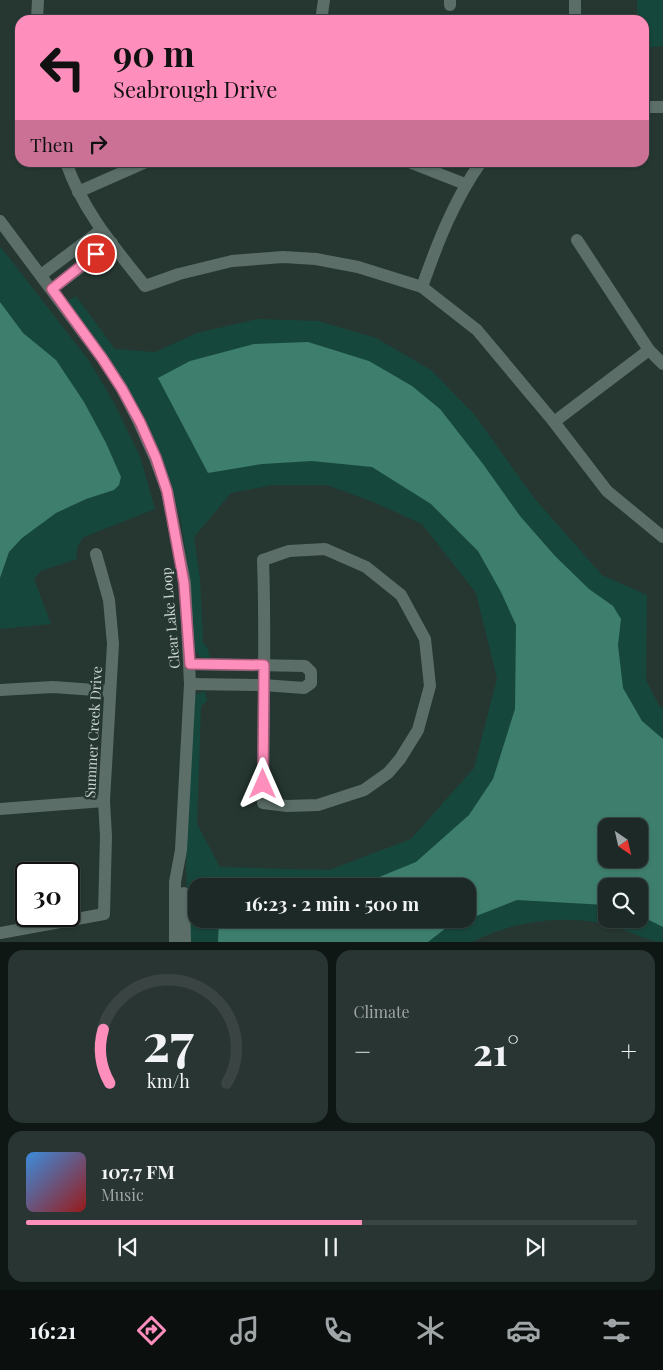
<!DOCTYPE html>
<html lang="en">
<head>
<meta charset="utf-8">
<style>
	body { margin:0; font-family:"Playfair Display",serif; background:#293532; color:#f1f3f6; height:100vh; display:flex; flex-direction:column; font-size:19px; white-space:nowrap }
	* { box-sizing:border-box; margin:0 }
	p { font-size:16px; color:#a0a6a7 }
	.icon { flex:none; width:28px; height:28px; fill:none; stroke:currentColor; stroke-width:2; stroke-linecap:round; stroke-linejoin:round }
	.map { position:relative; height:942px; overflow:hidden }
	.drawer { display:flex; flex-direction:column; gap:8px; padding:8px; background:#0f1715; flex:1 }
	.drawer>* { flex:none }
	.banner { position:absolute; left:15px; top:15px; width:634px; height:152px; border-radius:15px; box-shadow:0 1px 4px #0004,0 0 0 1px #3a4543; background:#fe8ebc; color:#111; overflow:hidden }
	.needle { width:32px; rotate:146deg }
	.fabs { position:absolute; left:598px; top:818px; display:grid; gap:10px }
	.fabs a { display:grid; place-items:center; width:50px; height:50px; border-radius:10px; background:#1c2926; box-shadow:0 1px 4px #0004,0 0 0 1px #3a4543; font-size:25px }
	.speed { position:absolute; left:15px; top:862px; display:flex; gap:10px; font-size:25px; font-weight:700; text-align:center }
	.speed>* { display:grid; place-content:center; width:65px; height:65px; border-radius:50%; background:#1c2926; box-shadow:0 1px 4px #0004,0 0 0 1px #3a4543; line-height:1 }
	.speed .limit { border:2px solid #111; border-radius:8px; background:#fff; color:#111 }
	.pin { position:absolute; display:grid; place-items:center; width:42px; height:42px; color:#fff; margin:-21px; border:2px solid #fff; border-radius:50%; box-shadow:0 1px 5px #0007 }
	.me { position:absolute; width:55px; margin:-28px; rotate:0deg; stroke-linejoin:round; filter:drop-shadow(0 0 4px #0008) }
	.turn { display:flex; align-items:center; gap:18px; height:105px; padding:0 15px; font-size:22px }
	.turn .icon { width:65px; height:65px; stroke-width:2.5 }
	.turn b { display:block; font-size:35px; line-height:42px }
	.then { display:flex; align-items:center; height:48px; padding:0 15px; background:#0003; gap:10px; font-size:19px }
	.big { font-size:38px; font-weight:700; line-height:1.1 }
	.drawer .widget { flex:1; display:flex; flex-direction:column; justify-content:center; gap:8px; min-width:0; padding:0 18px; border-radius:15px; background:#293532 }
	.drawer .dial { align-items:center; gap:0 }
	.dial svg { height:130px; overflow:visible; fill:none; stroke:#3a4543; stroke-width:7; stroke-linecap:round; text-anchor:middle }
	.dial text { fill:#f1f3f6; stroke:none }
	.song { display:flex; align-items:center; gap:15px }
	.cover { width:60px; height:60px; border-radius:8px; background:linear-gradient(135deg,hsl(210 70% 55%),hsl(0 70% 35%)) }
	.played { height:5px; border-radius:2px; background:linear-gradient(90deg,#fe8ebc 55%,#3a4543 55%) }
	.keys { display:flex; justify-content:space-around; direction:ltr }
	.heat { display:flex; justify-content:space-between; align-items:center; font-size:28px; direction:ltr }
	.drawer .tiles { flex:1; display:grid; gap:8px; grid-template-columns:1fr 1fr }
	.widget:last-child { grid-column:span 2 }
	.trip { position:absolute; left:188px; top:878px; width:288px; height:50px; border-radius:15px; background:#1c2926; box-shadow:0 1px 4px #0004,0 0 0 1px #3a4543; font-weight:700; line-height:50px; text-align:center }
	.tab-bar { display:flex; height:80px; justify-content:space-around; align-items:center; background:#0b100f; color:#a0a6a7 }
	.tab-bar .icon { width:35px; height:35px }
	.tab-bar .current { color:#fe8ebc }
	.tab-bar b { font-size:22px; color:#f1f3f6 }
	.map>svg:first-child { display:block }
</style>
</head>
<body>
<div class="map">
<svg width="663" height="943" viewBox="0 0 663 943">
	<rect width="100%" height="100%" fill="#263732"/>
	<g fill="#16473c" fill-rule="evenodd">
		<polygon points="637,0 663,0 663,46 644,48 644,20 585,20 637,16"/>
		<path d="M0,246L90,362L114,403L140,456L155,509L84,537C77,545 76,549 77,559L41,571L34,579L51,624L0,629Z"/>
		<path d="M76,296L115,349L155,352L197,333L257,319L318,321L376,338L431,370L474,414L535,499L602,575L647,595L646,680L660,707L663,708V942C647,942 631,931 616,927C570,913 514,920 472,942H189L186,867L190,703L194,695L205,691L207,701L201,706L197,824L220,867L329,870L411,839L474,768L497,678L476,593L422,524L373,502L327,485H273L231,493L194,537L200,579L203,642L208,649L210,659L200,657L192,648L191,582L180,516L162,460L140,410L112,362L67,301ZM606,826H639V859H606ZM196,886H466V919H196ZM606,886H639V919H606Z"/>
	</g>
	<g fill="#3e7e6d" fill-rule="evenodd">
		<polygon points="0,302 23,333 56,360 84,402 106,443 121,477 119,485 114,490 86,499 56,513 22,538 9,552 0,578"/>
		<path d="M308,342L369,361L412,386L440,409L483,464L520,516L555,556L589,589L613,606L621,619L618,645L623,688L642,721L663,739V927L639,915V886H606V905L517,900L446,928L428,942H218L219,919H466V886H357L416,862L469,815L493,779L515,709L516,625L501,592L478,551L431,504L372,467L312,461L262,464L208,473L158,378L190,361L254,344ZM606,826H639V859H606Z"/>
	</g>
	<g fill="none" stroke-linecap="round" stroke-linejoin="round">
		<g stroke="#5b6e68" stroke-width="12">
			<polyline points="450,0 450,5"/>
			<polyline points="322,14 324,0"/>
			<polyline points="37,20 38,0"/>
			<polyline points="575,20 575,0"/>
			<polyline points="644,107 663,107"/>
			<path d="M66,162C82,210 115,248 145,286L179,274L232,261L283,257L316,259L358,267L422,287L477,330L554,422L607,491L663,537"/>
			<polyline points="409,162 465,184"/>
			<polyline points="78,192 146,162"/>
			<polyline points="0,221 102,358 122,389 139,422 155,458 167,491 185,583 190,684 181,850 175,882 175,943"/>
			<polyline points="577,240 649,350 663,364"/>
			<polyline points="41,275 101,230"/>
			<path d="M422,287C437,244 454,200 481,162"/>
			<polyline points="52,289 112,243"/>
			<polyline points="554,422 649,350"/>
			<path d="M325,549L366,567L401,595L425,639L430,686L418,730L400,759L388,773L364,790L318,805L287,806L263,803C263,722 266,641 263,560L289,551Z"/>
			<polyline points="190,664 305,666 311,672 311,683 304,688 263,685 190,684"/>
			<polyline points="0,690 53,687 109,691"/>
			<polyline points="0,809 104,801"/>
			<polyline points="184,893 185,943"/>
			<polyline points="0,933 104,914 106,836 104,801 113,644 109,600 96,554"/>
		</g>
	</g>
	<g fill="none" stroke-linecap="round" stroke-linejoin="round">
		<g stroke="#a55c7a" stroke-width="12">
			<polyline id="route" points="96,254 52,289 102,358 122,389 140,422 156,458 167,491 184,583 190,664 264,665 263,784"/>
		</g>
		<use href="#route" stroke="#fe8ebc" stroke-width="9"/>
	</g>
	<g text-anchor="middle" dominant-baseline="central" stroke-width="5" stroke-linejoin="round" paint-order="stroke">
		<g font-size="14" fill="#cbd5d1" stroke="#263732">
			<text transform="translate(170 618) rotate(-95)">Clear Lake Loop</text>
			<text transform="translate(93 732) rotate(-87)">Summer Creek Drive</text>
		</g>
	</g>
</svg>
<div class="fabs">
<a><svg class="needle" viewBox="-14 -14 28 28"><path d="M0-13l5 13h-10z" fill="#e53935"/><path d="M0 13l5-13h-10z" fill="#a0a6a7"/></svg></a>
<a><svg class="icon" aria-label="search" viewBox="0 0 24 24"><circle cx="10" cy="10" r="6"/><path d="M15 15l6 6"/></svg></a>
</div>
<div class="speed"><div class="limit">30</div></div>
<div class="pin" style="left:96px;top:254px;background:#d93025"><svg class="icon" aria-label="arrive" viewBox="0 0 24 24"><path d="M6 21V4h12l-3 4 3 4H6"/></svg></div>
<svg class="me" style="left:263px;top:784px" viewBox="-20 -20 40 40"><path d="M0-17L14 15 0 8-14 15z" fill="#fe8ebc" stroke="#fff" stroke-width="4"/></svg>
<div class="trip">16:23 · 2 min · 500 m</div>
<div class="banner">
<div class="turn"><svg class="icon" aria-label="left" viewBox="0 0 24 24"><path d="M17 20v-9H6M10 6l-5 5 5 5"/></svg><div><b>90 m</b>Seabrough Drive</div></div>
<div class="then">Then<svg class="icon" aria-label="right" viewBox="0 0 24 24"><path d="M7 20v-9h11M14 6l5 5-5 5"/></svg></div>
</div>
</div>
<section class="drawer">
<div class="tiles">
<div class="widget dial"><svg viewBox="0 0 100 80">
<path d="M14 69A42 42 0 1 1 86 69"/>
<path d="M14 69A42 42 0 0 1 10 36" stroke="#fe8ebc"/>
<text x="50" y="56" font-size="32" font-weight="700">27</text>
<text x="50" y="72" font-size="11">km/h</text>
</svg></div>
<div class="widget"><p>Climate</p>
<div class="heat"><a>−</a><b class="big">21°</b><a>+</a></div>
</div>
<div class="widget">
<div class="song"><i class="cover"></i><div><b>107.7 FM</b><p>Music</p></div></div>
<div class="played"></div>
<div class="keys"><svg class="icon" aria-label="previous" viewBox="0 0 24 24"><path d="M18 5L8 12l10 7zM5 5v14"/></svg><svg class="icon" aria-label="pause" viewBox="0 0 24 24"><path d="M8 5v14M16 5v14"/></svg><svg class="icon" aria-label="next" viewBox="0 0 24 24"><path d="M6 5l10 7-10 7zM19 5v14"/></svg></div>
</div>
</div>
</section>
<nav class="tab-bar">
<b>16:21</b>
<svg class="icon current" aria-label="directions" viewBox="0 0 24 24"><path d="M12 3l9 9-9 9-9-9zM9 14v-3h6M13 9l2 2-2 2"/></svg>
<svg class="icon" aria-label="music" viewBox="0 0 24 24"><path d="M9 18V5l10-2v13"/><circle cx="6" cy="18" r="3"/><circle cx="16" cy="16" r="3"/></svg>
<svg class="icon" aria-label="phone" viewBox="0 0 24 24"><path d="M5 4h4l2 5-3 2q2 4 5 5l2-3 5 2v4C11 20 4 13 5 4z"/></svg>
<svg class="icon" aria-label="climate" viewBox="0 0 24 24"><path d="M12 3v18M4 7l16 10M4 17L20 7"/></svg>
<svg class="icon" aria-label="car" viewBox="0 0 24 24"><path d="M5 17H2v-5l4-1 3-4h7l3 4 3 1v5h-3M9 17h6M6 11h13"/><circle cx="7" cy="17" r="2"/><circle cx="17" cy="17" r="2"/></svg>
<svg class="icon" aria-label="filters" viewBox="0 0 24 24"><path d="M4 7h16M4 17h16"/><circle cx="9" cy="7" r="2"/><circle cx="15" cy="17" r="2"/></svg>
</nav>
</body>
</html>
